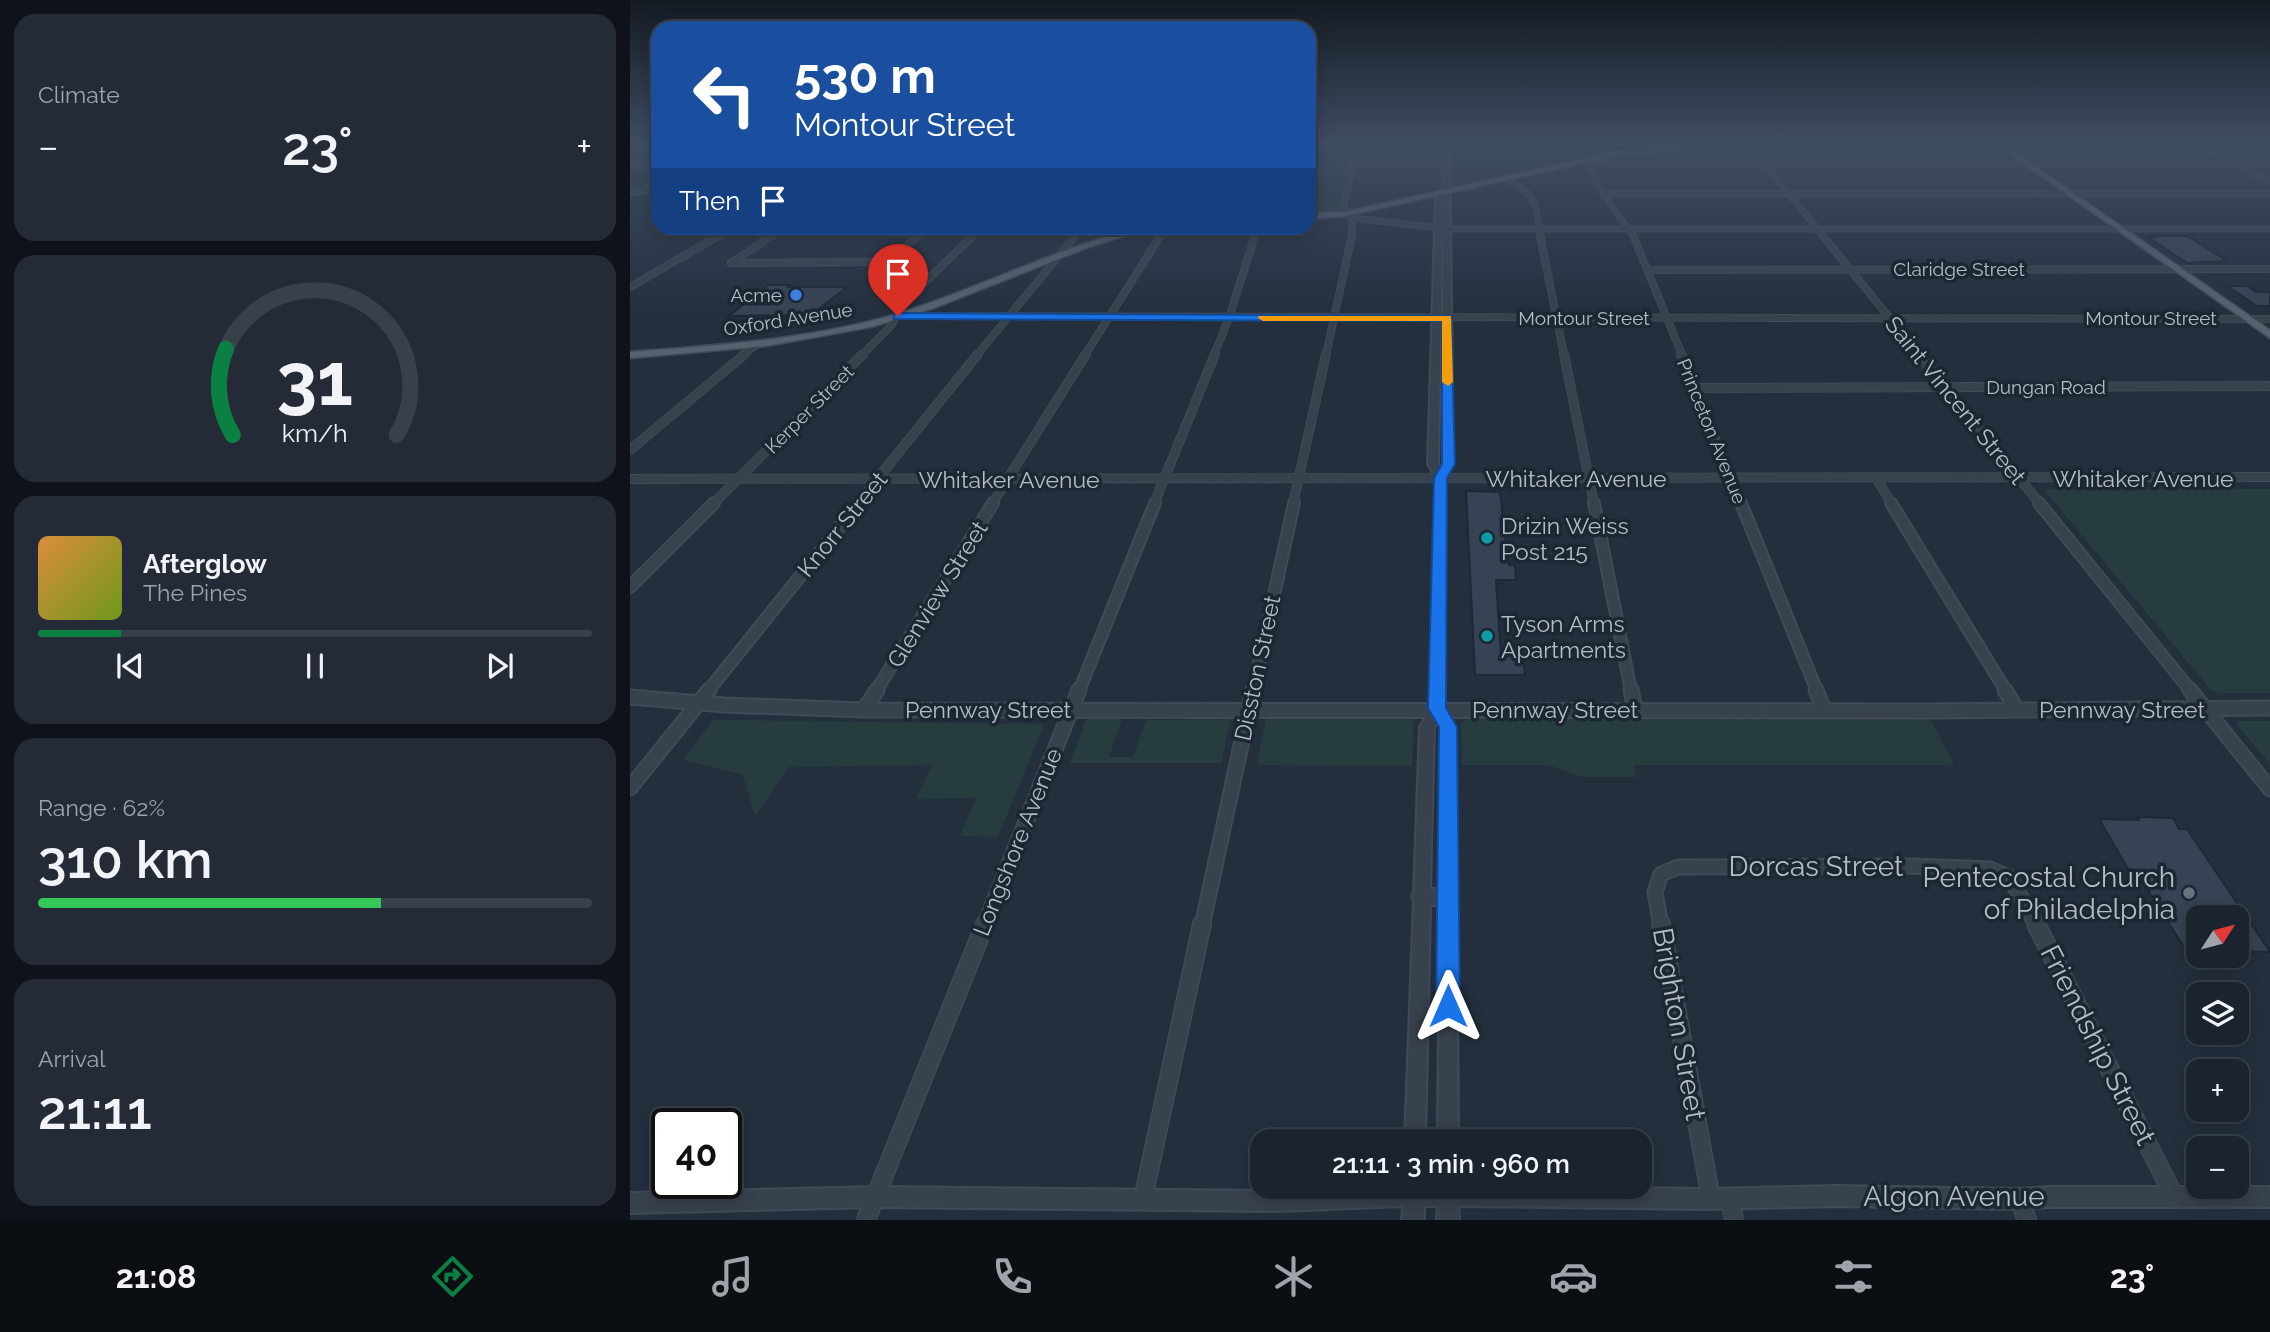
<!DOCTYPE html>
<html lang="en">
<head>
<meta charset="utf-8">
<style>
	body { margin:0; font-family:Raleway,sans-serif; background:#242b36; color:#f1f3f6; height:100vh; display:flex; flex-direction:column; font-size:26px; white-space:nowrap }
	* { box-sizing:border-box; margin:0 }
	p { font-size:23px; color:#a0a4aa }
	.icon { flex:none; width:38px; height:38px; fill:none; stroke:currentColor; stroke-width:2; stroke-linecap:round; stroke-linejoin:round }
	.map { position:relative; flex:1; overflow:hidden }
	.side { display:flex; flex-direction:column; gap:14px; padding:14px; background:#0f1319; width:630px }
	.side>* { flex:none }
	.guide { position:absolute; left:21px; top:21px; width:665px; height:214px; border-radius:21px; box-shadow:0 4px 18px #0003,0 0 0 2px #39404a; background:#1a4fa0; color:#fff; overflow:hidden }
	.needle { width:46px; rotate:54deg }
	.fabs { position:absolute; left:1556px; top:905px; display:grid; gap:14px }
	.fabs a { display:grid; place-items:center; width:63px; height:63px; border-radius:14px; background:#1b232e; box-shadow:0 4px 18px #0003,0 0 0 2px #39404a; font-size:35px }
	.speed { position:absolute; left:21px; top:1108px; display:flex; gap:14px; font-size:35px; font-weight:700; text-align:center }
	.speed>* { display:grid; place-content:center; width:91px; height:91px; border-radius:50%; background:#1b232e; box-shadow:0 4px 18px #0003,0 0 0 2px #39404a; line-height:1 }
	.speed .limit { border:4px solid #111; border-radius:10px; background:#fff; color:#111 }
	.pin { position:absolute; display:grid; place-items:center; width:60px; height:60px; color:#fff; margin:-72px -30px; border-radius:50% 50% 50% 0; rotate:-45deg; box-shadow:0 0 7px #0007 }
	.pin .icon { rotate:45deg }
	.me { position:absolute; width:77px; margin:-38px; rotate:0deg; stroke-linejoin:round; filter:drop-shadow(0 0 5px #0008) }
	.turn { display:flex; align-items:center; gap:24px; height:147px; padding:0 28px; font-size:32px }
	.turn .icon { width:91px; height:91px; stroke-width:2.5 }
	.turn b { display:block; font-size:49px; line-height:60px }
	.then { display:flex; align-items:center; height:66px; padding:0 28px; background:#0003; gap:14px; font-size:26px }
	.big { font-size:52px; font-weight:600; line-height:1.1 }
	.side .tile { flex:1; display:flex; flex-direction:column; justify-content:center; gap:10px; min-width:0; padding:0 24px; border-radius:21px; background:#242b36 }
	.side .dial { align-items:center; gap:0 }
	.dial svg { height:182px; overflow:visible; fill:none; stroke:#39404a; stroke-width:7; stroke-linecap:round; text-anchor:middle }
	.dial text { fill:#f1f3f6; stroke:none }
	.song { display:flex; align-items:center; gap:21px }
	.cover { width:84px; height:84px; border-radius:10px; background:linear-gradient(135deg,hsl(30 70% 55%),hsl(80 70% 35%)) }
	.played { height:7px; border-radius:4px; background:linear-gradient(90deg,#0b8043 15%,#39404a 15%) }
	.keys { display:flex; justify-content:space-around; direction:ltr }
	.heat { display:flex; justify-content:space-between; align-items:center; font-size:38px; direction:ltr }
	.charge { height:10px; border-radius:5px; background:linear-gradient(90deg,#34c759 62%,#39404a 0) }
	.trip { position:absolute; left:620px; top:1129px; width:402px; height:70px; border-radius:21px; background:#1b232e; box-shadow:0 4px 18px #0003,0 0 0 2px #39404a; font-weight:600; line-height:70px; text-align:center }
	.menu { display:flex; height:112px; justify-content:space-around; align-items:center; background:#0b0e12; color:#a0a4aa }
	.menu .icon { width:49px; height:49px }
	.menu .on { color:#0b8043 }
	.menu b { font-size:32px; color:#f1f3f6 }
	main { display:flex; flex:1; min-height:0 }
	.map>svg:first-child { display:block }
</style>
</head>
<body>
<main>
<section class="side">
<div class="tile"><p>Climate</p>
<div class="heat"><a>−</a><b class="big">23°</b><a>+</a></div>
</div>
<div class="tile dial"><svg viewBox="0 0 100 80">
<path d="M14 69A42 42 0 1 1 86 69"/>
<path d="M14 69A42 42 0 0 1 11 31" stroke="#0b8043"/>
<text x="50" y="56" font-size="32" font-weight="700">31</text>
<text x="50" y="72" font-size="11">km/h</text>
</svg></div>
<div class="tile">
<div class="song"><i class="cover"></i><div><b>Afterglow</b><p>The Pines</p></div></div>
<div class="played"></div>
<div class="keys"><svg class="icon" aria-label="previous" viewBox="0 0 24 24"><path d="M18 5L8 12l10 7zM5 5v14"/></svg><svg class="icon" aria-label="pause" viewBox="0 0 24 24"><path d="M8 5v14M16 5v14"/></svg><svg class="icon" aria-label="next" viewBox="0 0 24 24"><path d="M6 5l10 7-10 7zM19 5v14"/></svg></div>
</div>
<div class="tile"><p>Range · 62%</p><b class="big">310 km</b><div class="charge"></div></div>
<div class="tile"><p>Arrival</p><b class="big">21:11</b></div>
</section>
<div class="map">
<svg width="1640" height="1220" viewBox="0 0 1640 1220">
	<rect width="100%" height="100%" fill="#242f3e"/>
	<g fill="#263c3f">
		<polygon points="679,142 726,142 709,211 679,213"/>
		<polygon points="1417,489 1640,489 1640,693 1588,693 1581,690 1415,491"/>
		<polygon points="636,718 779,718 784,723 782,766 627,765"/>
		<polygon points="836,718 1300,718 1324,765 1004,765 1006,777 952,777 918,765 832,765 831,725"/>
		<polygon points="456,719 492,719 479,757 503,757 516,720 601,719 591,763 440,763"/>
		<polygon points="83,720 414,724 368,837 330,836 346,798 286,799 302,765 158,767 125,817 113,775 53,760"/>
		<polygon points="1607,721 1640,721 1640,764 1608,726"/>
	</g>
	<g fill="#364354" stroke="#1f2835" stroke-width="2">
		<polygon points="1521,236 1557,236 1597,261 1557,263 1519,238 1524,238"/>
		<polygon points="138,285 161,285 158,287 217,287 181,315 99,316"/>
		<polygon points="1597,286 1617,286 1626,292 1640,292 1640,306 1627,306"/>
		<polygon points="836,491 870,492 877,555 879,565 885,565 886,580 866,580 871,656 893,656 895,675 845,675"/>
		<polygon points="1507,817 1543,818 1549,829 1557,829 1640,952 1606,951 1606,917 1568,917 1568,955 1559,955 1505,870 1498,869 1469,819 1509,820"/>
	</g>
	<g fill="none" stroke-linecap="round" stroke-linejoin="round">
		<g stroke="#414a57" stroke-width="7">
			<g id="minor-far5">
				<polyline points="1117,142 1194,237"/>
				<polyline points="1562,142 1640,181"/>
				<polyline points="954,161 993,164 1640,164"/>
				<polyline points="954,161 962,168 973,194 1004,237"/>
				<polyline points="723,164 815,164"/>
				<polyline points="0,165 28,165"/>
				<path d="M874,178C908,195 904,201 911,237"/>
				<polyline points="0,192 9,192 28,181"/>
				<polyline points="973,194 1640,194"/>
				<polyline points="718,215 731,219 818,229 1640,229"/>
				<polyline points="98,230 450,229"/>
				<polyline points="87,237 102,228"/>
				<polyline points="141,237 151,230"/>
				<polyline points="287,237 295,230"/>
				<polyline points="342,237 351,228"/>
				<polyline points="444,237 451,228"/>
				<polyline points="529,237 535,228"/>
				<polyline points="624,237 627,228"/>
				<polyline points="721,237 723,221 713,208 728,142"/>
			</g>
		</g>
		<g stroke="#414a57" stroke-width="8">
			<g id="minor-far4">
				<polyline points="910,235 934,355"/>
				<polyline points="1003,235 1052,355"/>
				<polyline points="1192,235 1290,355"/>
				<polyline points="101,263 247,262 262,258 289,235"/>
				<polyline points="101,263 143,235"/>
				<polyline points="1018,270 1640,269"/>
				<polyline points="0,287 90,235"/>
				<polyline points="268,316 1640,319"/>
				<polyline points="113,355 127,344"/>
				<polyline points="232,355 261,326 275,301 344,235"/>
				<polyline points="347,355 446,235"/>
				<polyline points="455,355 531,235"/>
				<polyline points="584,355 599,318 625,235"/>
				<polyline points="696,355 722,235"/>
			</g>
		</g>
		<g stroke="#414a57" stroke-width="10">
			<g id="minor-far3">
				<polyline points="934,354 964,504"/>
				<polyline points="1051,354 1111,504"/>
				<polyline points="1288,354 1410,504"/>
				<polyline points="1065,388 1640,386"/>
				<polyline points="0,450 115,354"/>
				<polyline points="1246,478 1262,504"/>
				<polyline points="0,479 1640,477"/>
				<polyline points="83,504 233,354"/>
				<polyline points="227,504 348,354"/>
				<polyline points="362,504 456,354"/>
				<polyline points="524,504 585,354"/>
				<polyline points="663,504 696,354"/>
			</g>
		</g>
		<g stroke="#414a57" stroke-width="14">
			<g id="minor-far2">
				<polyline points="964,503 1001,691"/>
				<polyline points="1111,503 1187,691"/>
				<polyline points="1261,503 1376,691"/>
				<polyline points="1409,503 1561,691"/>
				<polyline points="0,587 84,503"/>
				<polyline points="78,691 229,503"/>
				<polyline points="246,691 363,503"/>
				<polyline points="449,691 525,503"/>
				<polyline points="623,691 664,503"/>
			</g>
		</g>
		<g stroke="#414a57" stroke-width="17">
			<g id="minor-far1">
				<polyline points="1001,690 1005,709"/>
				<polyline points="1186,690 1194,710"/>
				<polyline points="1375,690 1387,710"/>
				<polyline points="1560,690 1640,789"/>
				<polyline points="0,697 94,705 234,710 1294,711 1640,708"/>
				<polyline points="234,710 247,690"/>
				<polyline points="0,788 79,690"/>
				<polyline points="354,926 449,690"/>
				<polyline points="572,926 623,690"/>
				<polyline points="1031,926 1025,892 1031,874 1048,867 1281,866 1360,869 1380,878 1407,926"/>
			</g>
		</g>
		<g stroke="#414a57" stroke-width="20">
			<g id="minor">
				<polyline points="1031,924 1081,1199"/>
				<polyline points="1406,924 1544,1196"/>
				<polyline points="1100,1198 1104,1220"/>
				<polyline points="513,1199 572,924"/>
				<polyline points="1389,1199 1397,1220"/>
				<polyline points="236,1220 355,924"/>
			</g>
		</g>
		<g stroke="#414a57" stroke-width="4">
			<g id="tertiary">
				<path d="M813,142H819L823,464L816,478L814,708L825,727L828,1141H808L810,905H800L795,1141H775L784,901L782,897L784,892L790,727L800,708L806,478L798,464L806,197L813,191ZM813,197V464L811,468L808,464ZM807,721L811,727L810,889H800L804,727Z"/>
				<polygon points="28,186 28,190 0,195 0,191"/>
				<polygon points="742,1186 1081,1189 1207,1186 1389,1189 1420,1187 1640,1187 1640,1207 1420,1207 1389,1209 1207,1206 1081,1209 828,1206 829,1220 807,1220 808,1206 794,1206 794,1220 772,1220 773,1206 651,1211 246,1207 0,1213 0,1193 246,1187 651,1191"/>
			</g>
		</g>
		<g stroke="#414a57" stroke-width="3">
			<g id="primary">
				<polygon points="1111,142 1134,142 985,156 715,216 679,219 679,213 715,212 985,152"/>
				<polygon points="1363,142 1370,142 1640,330 1640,338"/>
				<path d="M508,228H520L456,248L304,308L241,327L136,346L0,358V352C88,345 177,340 263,315C346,290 423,249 508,228Z"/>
			</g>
		</g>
		<use href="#minor-far5" stroke="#38414e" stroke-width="5"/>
		<use href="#minor-far4" stroke="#38414e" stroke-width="6"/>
		<use href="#minor-far3" stroke="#38414e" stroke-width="8"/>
		<use href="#minor-far2" stroke="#38414e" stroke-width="10"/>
		<use href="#minor-far1" stroke="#38414e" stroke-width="13"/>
		<use href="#minor" stroke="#38414e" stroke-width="17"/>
		<use href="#tertiary" fill="#38414e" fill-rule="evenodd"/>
		<use href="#primary" fill="#56606e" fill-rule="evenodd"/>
	</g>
	<linearGradient id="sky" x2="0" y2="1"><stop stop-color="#141a22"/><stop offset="0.46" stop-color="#3f4d63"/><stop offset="1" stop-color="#3f4d63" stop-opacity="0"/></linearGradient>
	<rect width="1640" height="312" fill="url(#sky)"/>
	<polygon fill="#1a73e8" stroke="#114b97" stroke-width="2" points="268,313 821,316 825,464 817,478 816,708 827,727 830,1006 826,1014 818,1017 810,1014 806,1006 809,727 798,708 804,478 812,464 812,321 264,319 264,314"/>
	<polygon fill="#f59e0b" points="629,316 821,316 823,382 818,386 812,382 812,321 633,321 628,318"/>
	<circle fill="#3f7fe0" stroke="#1d2633" stroke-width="2.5" cx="166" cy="295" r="7"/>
	<g fill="#0f9aa8" stroke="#1d2633" stroke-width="2.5">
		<circle cx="857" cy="538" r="7"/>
		<circle cx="857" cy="636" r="7"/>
	</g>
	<circle fill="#6b7280" stroke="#1d2633" stroke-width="2.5" cx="1559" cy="893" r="7"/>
	<g text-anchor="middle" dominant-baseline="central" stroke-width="7" stroke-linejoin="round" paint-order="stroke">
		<g font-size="19" fill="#b4bcc9" stroke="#1d2633">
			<text x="1329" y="269">Claridge Street</text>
			<text x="954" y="318">Montour Street</text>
			<text x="1521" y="318">Montour Street</text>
			<text transform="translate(158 319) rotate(-9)">Oxford Avenue</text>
			<text x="1416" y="387">Dungan Road</text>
			<text transform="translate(179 409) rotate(-45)">Kerper Street</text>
			<text transform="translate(1082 431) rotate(68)">Princeton Avenue</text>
		</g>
		<g font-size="19" fill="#b4bcc9" stroke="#1d2633" text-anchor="end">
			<text x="152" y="295">Acme</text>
		</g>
		<g font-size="23" fill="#b4bcc9" stroke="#1d2633">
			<text transform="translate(1326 400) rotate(51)">Saint Vincent Street</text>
			<text x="946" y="478">Whitaker Avenue</text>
			<text x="1513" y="478">Whitaker Avenue</text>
			<text x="379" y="479">Whitaker Avenue</text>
			<text transform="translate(212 524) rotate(-51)">Knorr Street</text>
			<text transform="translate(307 594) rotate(-58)">Glenview Street</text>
			<text transform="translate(627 668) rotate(-78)">Disston Street</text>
			<text x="358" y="709">Pennway Street</text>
			<text x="925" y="709">Pennway Street</text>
			<text x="1492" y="709">Pennway Street</text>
			<text transform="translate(387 842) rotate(-68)">Longshore Avenue</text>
		</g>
		<g font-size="23" fill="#b4bcc9" stroke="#1d2633" text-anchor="start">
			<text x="871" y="525">Drizin Weiss<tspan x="871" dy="26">Post 215</tspan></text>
			<text x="871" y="623">Tyson Arms<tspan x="871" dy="26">Apartments</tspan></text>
		</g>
		<g font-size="28" fill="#b4bcc9" stroke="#1d2633">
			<text x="1186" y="866">Dorcas Street</text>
			<text transform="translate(1049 1024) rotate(80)">Brighton Street</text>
			<text transform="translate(1468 1045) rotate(63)">Friendship Street</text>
			<text x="1324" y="1196">Algon Avenue</text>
		</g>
		<g font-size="28" fill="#b4bcc9" stroke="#1d2633" text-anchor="end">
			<text x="1545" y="877">Pentecostal Church<tspan x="1545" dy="32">of Philadelphia</tspan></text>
		</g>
	</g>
</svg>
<div class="fabs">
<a><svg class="needle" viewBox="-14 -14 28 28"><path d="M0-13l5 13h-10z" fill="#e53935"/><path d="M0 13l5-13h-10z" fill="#a0a4aa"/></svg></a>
<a><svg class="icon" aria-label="layers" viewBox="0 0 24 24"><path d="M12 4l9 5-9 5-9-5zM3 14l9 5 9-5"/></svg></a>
<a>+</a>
<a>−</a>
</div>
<div class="speed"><div class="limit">40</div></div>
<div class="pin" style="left:268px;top:316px;background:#d93025"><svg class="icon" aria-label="arrive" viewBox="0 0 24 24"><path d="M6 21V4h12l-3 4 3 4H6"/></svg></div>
<svg class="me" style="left:818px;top:1006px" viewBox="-20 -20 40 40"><path d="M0-17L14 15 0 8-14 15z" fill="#1a73e8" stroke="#fff" stroke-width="4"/></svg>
<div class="trip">21:11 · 3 min · 960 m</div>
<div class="guide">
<div class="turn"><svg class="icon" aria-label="left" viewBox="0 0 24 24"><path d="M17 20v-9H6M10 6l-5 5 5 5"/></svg><div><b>530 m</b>Montour Street</div></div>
<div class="then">Then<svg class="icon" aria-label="arrive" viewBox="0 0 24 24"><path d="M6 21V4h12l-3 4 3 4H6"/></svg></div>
</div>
</div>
</main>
<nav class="menu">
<b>21:08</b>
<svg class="icon on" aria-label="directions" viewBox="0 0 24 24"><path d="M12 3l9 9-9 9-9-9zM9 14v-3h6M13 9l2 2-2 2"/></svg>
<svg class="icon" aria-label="music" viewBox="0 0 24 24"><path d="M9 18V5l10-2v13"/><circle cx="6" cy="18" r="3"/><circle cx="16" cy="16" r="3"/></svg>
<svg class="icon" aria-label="phone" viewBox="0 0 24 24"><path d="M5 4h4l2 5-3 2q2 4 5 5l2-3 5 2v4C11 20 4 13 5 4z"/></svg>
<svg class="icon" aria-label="climate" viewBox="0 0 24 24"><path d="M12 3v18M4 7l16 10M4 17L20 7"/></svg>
<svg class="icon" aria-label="car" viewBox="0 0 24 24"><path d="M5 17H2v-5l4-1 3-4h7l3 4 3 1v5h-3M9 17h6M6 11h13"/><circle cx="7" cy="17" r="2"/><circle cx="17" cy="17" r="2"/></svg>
<svg class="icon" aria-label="filters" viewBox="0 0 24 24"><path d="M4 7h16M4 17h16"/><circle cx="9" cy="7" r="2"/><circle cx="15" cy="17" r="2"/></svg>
<b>23°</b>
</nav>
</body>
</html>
